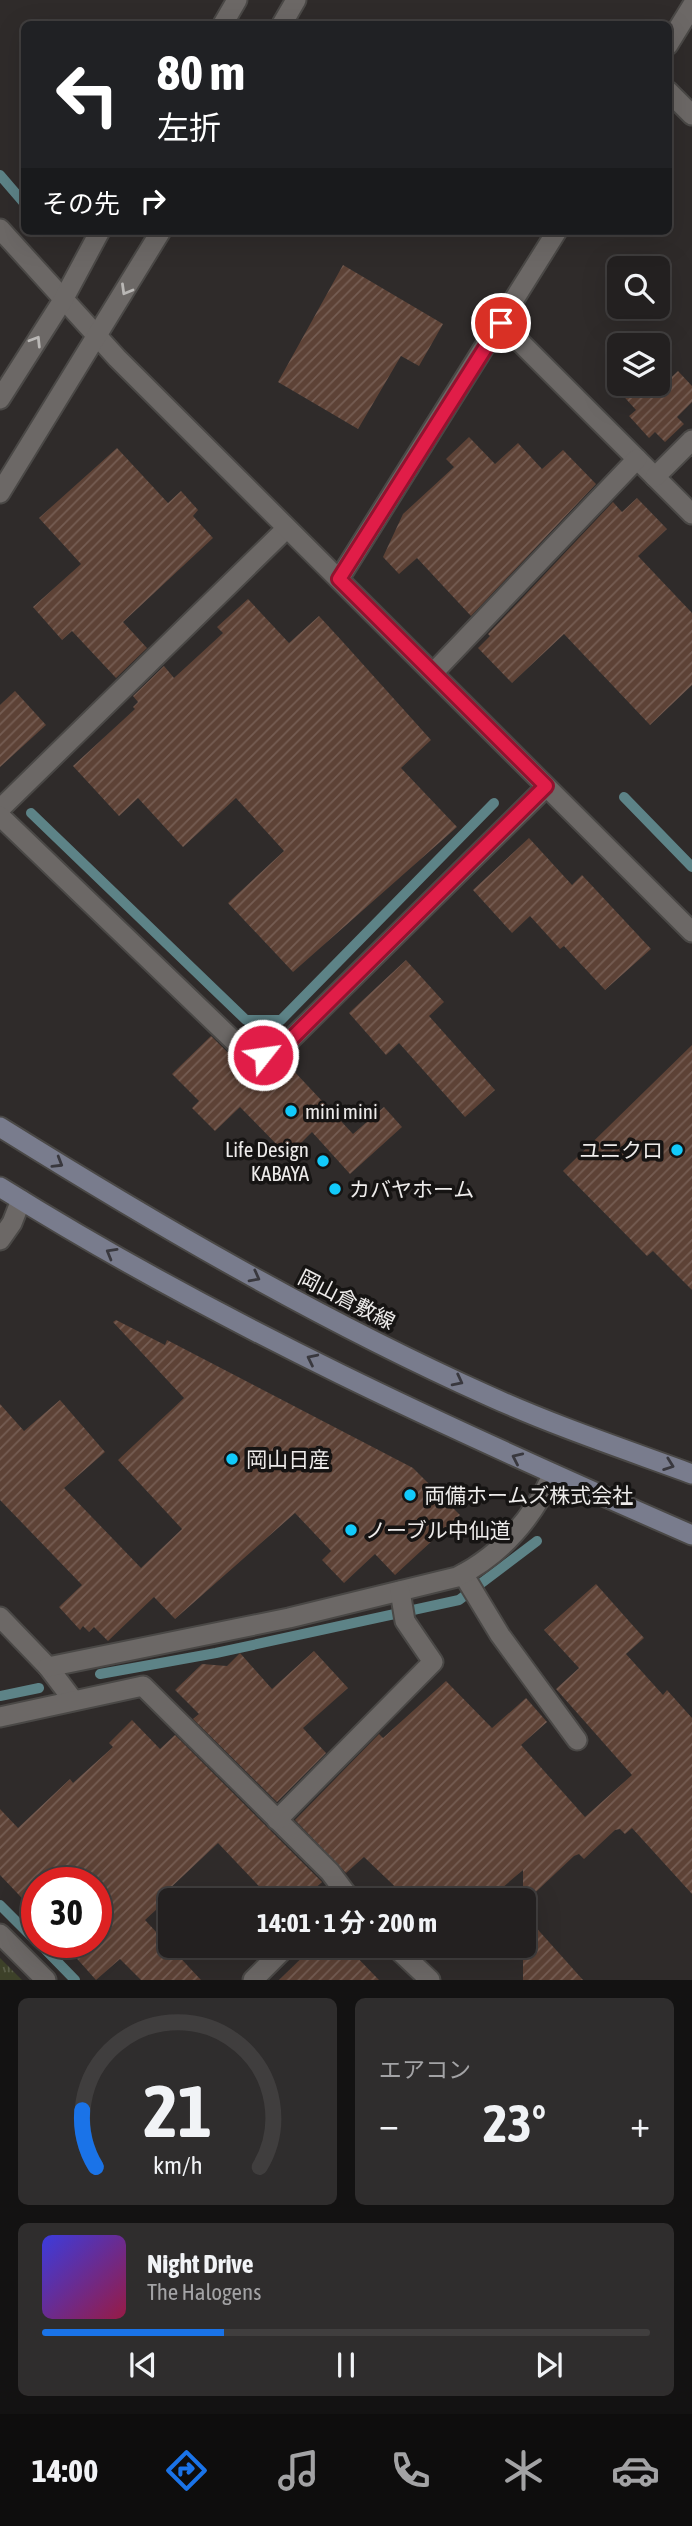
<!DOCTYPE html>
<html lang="ja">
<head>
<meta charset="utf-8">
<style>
	body { margin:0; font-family:"Asap Condensed","Noto Sans JP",sans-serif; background:#2f2d2d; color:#f1f3f6; height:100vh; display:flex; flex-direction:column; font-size:26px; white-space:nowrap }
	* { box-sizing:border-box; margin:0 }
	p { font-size:23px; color:#a3a3a5 }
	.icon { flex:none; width:38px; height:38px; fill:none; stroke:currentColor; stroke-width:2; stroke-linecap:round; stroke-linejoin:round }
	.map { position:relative; height:1980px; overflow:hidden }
	.drawer { display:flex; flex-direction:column; gap:18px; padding:18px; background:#131212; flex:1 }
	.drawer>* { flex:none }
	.guide { position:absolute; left:21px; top:21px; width:651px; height:214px; border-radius:10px; box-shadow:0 7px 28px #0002,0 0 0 2px #403e3e; background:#202124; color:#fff; overflow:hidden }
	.fabs { position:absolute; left:607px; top:256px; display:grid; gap:14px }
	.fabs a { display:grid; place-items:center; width:63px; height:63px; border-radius:10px; background:#232020; box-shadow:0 7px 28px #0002,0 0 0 2px #403e3e; font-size:35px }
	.speed { position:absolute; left:21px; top:1867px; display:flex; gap:14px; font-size:35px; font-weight:700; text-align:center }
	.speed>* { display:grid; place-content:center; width:91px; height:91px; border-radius:50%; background:#232020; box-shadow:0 7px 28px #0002,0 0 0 2px #403e3e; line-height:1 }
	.speed .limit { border:10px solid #d22; background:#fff; color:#111 }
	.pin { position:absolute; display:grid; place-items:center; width:60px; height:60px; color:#fff; margin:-30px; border:4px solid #fff; border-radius:50%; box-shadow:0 2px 7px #0007 }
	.me { position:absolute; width:77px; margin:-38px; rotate:60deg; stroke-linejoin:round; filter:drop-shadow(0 0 5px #0008) }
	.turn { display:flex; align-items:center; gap:24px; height:147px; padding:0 21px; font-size:32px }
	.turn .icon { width:91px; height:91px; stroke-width:2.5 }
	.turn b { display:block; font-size:49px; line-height:60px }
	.then { display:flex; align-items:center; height:66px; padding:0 21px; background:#0003; gap:14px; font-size:26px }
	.big { font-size:52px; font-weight:700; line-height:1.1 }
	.drawer .widget { flex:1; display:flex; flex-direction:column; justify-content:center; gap:10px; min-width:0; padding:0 24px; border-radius:10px; background:#2f2d2d }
	.drawer .dial { align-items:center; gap:0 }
	.dial svg { height:182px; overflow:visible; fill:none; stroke:#403e3e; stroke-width:7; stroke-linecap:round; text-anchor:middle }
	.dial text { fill:#f1f3f6; stroke:none }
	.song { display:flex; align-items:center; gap:21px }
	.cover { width:84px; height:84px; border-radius:10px; background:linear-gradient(135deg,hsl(240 70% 55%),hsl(340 70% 35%)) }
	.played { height:7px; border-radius:4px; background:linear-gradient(90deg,#1a73e8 30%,#403e3e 30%) }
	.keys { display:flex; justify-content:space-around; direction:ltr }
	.heat { display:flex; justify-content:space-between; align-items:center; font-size:38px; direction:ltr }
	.drawer .tiles { flex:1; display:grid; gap:18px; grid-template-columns:1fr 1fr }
	.widget:last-child { grid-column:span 2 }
	.trip { position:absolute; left:158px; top:1888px; width:378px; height:70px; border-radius:10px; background:#232020; box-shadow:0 7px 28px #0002,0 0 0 2px #403e3e; font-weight:700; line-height:70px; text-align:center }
	.tab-bar { display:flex; height:112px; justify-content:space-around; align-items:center; background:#0e0d0d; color:#a3a3a5 }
	.tab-bar .icon { width:49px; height:49px }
	.tab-bar .on { color:#1a73e8 }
	.tab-bar b { font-size:32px; color:#f1f3f6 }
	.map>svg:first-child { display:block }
</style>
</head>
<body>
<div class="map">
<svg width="692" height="1980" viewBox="0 0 692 1980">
	<defs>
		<pattern id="grass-tufts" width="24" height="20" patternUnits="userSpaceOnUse" patternTransform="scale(1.75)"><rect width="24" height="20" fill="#3d4129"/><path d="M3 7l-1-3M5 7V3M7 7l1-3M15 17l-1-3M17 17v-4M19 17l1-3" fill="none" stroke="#595d48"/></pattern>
		<pattern id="building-hatch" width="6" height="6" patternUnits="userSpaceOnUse" patternTransform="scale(1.75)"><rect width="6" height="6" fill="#5d4236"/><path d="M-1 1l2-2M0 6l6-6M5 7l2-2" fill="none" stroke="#755d53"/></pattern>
	</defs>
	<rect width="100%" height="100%" fill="#2f2b2a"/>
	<polygon fill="url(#grass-tufts)" points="0,1958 22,1980 0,1980"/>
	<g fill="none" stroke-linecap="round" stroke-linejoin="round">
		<g stroke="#5d8387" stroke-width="10">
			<polyline points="0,175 24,203"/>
			<polyline points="624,797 692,867"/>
			<polyline points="31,813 246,1020 281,1020 494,803"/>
			<polyline points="100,1674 216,1653 459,1600 537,1541"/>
			<polyline points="0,1696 39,1688"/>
			<polyline points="0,1905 37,1942"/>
			<polyline points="38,1942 75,1980"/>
		</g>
	</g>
	<g fill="url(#building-hatch)">
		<polygon points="343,265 443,324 419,366 401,356 358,429 278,382"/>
		<polygon points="620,368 620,383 645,383 655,393 678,371 692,386 692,402 677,417 684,424 665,442 655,432 649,438 629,416 636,410 608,379"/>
		<polygon points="469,437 495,464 518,443 542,469 563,450 596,484 471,616 417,558 399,574 383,557 403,514 454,467 446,459"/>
		<polygon points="117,448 168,503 181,491 198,510 193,516 213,538 123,622 147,648 116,678 72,631 62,640 33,607 81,564 39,518"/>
		<polygon points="637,498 667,529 638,556 692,613 692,685 650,725 564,634 512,683 478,648 490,636 488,634 613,502 622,512"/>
		<polygon points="248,599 289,643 319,616 342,641 431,740 401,768 457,827 293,972 228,903 284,851 236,798 183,847 138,798 119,816 73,766 135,709 133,707 138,702 133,696 164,666 174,678 223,633 217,627"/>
		<polygon points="15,691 46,725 0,767 0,705"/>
		<polygon points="529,838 572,885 582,875 651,949 605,990 564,946 560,949 530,916 512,933 473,890"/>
		<polygon points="406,960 444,1002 429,1016 495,1090 465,1117 399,1043 386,1055 349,1013"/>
		<polygon points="211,1036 267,1091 291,1068 353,1134 384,1107 402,1127 350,1174 312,1132 288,1156 240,1107 215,1131 192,1108 199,1101 172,1074"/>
		<polygon points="692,1045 692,1290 653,1251 647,1256 563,1171"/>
		<polygon points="116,1320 165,1345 167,1340 413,1468 460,1515 395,1575 375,1554 344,1583 322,1560 331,1551 295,1513 175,1619 154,1597 108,1641 94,1627 89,1632 83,1626 80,1630 59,1607 82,1585 0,1500 0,1404 24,1431 60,1400 105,1452 64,1488 141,1568 182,1529 118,1460 184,1398 113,1322"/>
		<polygon points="596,1584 644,1638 626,1654 663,1695 667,1690 692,1718 692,1894 632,1828 625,1834 620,1829 615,1830 584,1859 579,1854 574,1856 523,1904 523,1870 488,1900 409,1900 364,1857 346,1873 295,1820 379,1734 383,1738 446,1681 492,1728 526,1698 547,1722 521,1745 585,1817 632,1775 556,1689 579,1668 544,1630"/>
		<polygon points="314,1651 348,1688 303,1728 326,1753 277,1802 193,1719 199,1714 175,1690 202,1664 227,1666 240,1653 272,1689"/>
		<polygon points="132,1720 160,1749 175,1735 322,1882 302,1900 272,1900 218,1843 166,1892 170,1897 145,1920 201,1980 141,1980 120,1959 96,1980 62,1942 96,1942 96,1883 37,1883 37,1914 0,1875 0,1809 18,1828 70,1779 73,1783 113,1747 109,1743"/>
		<polygon points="523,1913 583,1980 523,1980"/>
		<polygon points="314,1946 346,1946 379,1980 279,1980"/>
	</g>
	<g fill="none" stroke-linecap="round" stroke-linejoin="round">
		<g stroke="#4a4846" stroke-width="23">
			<g id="minor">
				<polyline points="668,45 692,6"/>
				<polyline points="668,91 692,115"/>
				<polyline points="501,323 692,514"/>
				<polyline points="655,477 692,440"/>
				<polyline points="339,579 557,231"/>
				<polyline points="433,673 637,459"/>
				<polyline points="0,809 286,529"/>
				<polyline points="0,816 237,1044 263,1055 281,1049 546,787"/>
				<polyline points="0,1240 12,1223 21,1200"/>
				<polyline points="463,1574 500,1635 577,1740"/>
				<polyline points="0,1617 48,1667 73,1700"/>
				<path d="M48,1667L289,1618L457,1577C501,1555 532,1519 553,1474"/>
				<polyline points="0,1717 143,1686 330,1872 351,1900"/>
				<polyline points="277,1820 433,1662 405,1621 400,1591"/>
				<polyline points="0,1934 46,1980"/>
				<polyline points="394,1946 430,1980"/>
				<polyline points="253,1980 287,1946"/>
			</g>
		</g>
		<g stroke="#4a4846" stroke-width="23">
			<g id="tertiary">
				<polyline points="223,24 237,0"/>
				<polyline points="282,24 296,0"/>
				<polyline points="0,229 117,358 692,932"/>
				<polyline points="0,399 63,300 100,231"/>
				<polyline points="0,493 161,231"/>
			</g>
		</g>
		<g stroke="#4a4846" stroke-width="23">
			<g id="secondary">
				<path d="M0,1127C157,1225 320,1320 489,1396C555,1426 624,1449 692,1474"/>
				<path d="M0,1187C219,1324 456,1432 692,1535"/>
			</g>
		</g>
		<use href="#minor" stroke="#6c6866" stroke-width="19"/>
		<use href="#tertiary" stroke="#6c6866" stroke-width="19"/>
		<use href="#secondary" stroke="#797c8d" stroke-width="19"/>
	</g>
	<defs><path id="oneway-chevron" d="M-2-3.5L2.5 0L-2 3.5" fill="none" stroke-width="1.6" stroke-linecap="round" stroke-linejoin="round" transform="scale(1.75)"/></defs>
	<g stroke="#b9b7b5">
		<use href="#oneway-chevron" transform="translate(126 290) rotate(120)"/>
		<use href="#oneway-chevron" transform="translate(36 341) rotate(-58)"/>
	</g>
	<g stroke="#39383e">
		<use href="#oneway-chevron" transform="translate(58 1163) rotate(31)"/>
		<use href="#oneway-chevron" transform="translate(111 1253) rotate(-150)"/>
		<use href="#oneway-chevron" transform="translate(255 1277) rotate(28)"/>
		<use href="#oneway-chevron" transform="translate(312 1359) rotate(-154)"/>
		<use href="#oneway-chevron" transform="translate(458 1381) rotate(27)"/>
		<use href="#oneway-chevron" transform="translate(517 1458) rotate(-155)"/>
		<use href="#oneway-chevron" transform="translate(669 1465) rotate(20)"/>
	</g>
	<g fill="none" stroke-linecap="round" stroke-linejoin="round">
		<g stroke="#92132f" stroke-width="18">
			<polyline id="route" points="263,1055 281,1049 546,786 339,579 501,323"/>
		</g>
		<use href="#route" stroke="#e11d48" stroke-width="12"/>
	</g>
	<g fill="#12cafb" stroke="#161413" stroke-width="2.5">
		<circle cx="291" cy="1111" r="7"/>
		<circle cx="677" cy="1150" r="7"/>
		<circle cx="323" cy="1161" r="7"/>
		<circle cx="335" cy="1189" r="7"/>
		<circle cx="232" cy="1459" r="7"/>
		<circle cx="410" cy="1495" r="7"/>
		<circle cx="351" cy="1530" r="7"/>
	</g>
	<g text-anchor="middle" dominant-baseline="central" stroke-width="7" stroke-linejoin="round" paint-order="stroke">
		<g font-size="21" fill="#edebea" stroke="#161413" text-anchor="start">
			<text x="305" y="1111">mini mini</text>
			<text x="309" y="1149" text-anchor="end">Life Design<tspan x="309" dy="24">KABAYA</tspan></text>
			<text x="663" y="1150" text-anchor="end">ユニクロ</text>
			<text x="349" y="1189">カバヤホーム</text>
			<text x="246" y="1459">岡山日産</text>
			<text x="424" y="1495">両備ホームズ株式会社</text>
			<text x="365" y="1530">ノーブル中仙道</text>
		</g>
		<g font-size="21" fill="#edebea" stroke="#161413">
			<text transform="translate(347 1299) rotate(27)">岡山倉敷線</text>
		</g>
	</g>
</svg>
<div class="fabs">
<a><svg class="icon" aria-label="search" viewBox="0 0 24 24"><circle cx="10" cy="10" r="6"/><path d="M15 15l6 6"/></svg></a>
<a><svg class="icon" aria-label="layers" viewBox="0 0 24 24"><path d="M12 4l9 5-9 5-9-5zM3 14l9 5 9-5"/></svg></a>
</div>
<div class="speed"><div class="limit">30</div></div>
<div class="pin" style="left:501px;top:323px;background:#d93025"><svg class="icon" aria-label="arrive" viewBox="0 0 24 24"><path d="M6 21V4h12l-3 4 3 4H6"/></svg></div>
<svg class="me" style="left:263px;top:1055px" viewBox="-20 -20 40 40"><circle r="17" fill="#e11d48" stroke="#fff" stroke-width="3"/><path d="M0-11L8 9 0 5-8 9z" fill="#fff"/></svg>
<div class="trip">14:01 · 1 分 · 200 m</div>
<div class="guide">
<div class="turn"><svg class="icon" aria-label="left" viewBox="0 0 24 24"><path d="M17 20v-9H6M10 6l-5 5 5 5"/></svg><div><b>80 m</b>左折</div></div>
<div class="then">その先<svg class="icon" aria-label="right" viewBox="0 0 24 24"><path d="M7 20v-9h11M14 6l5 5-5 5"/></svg></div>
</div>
</div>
<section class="drawer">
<div class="tiles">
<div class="widget dial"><svg viewBox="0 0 100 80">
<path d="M14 69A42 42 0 1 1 86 69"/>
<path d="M14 69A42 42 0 0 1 8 44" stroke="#1a73e8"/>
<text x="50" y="56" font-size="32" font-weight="700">21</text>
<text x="50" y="72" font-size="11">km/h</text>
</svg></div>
<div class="widget"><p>エアコン</p>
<div class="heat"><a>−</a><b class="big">23°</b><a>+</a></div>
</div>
<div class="widget">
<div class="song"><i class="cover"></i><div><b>Night Drive</b><p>The Halogens</p></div></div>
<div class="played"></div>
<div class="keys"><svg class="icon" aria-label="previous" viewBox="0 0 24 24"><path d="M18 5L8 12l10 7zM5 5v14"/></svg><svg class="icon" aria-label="pause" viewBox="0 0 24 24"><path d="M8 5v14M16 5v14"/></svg><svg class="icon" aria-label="next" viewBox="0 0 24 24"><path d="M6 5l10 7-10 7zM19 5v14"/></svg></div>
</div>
</div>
</section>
<nav class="tab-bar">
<b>14:00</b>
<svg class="icon on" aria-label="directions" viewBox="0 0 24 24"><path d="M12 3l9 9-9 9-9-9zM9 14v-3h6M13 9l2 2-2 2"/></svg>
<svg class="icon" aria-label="music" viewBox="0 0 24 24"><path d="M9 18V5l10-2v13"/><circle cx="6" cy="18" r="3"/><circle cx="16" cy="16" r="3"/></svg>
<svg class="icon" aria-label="phone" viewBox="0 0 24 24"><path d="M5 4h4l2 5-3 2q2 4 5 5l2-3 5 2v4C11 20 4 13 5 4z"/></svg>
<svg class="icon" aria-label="climate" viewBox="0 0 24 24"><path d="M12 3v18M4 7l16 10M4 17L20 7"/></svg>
<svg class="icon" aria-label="car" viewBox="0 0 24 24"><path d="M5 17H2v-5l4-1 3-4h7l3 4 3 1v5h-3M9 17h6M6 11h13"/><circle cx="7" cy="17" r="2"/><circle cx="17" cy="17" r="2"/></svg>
</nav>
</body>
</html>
